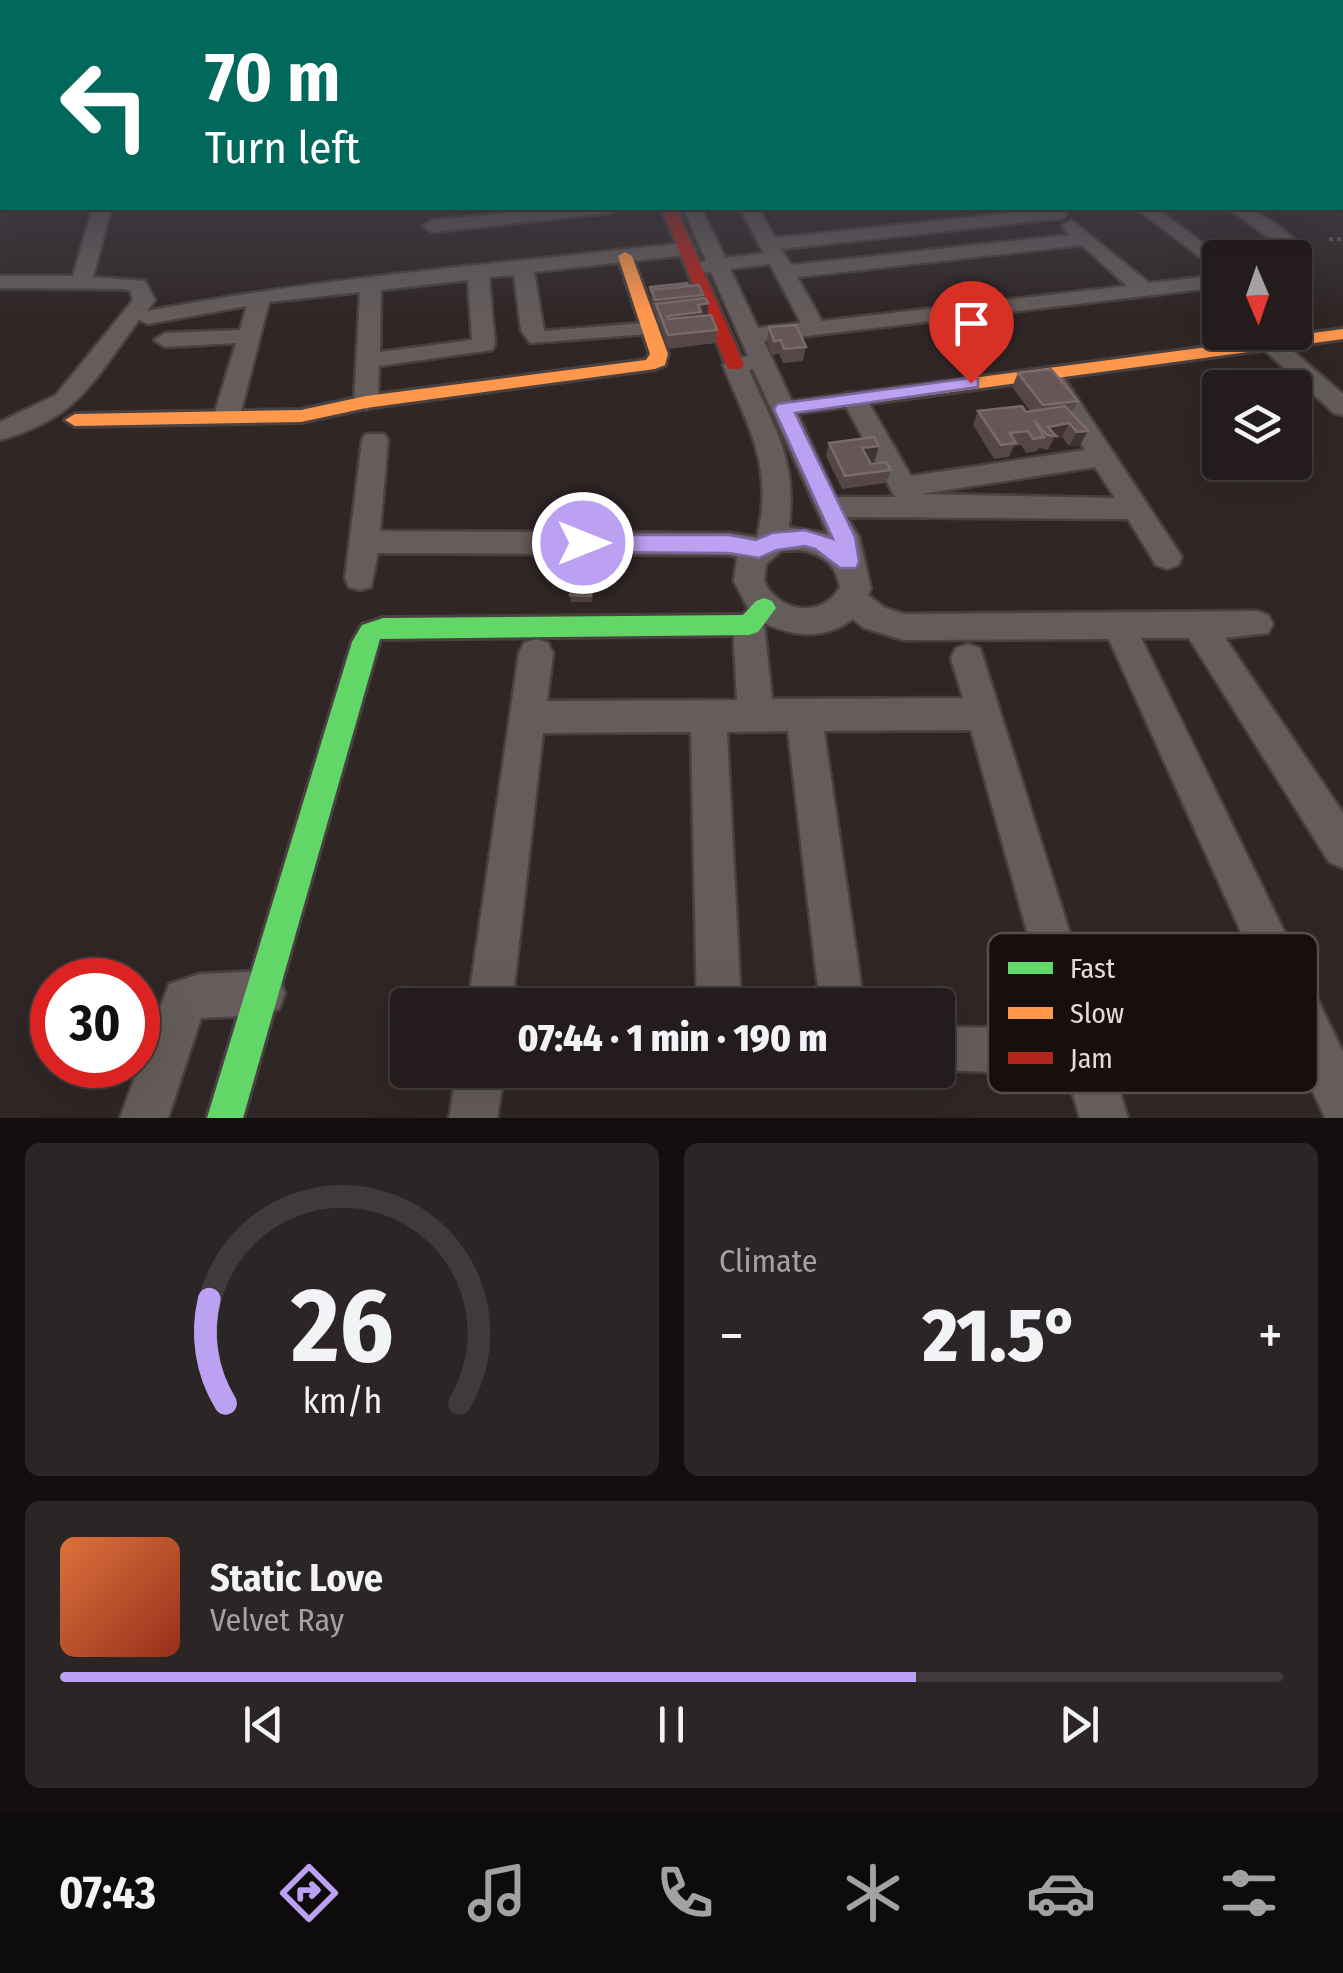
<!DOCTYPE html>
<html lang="en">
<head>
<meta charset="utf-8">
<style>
	body { margin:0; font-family:"Fira Sans Condensed",sans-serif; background:#2c2525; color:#f1f3f6; height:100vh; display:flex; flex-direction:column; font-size:38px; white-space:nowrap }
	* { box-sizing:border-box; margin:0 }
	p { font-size:32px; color:#a3a1a3 }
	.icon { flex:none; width:55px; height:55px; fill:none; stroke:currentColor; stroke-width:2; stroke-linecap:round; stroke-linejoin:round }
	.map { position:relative; height:1118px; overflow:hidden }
	.drawer { display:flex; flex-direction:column; gap:25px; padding:25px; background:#140f0f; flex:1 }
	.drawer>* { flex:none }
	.top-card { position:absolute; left:0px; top:0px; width:1345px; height:210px; box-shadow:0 10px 40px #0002,0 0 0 2px #413a3b; background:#00695c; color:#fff; overflow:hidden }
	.needle { width:65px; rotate:178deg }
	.buttons { position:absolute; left:1202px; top:240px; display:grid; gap:20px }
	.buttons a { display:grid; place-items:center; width:110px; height:110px; border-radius:10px; background:#241c1c; box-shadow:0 10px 40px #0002,0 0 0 2px #413a3b; font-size:50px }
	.speed { position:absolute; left:30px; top:958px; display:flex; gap:20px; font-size:50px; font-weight:700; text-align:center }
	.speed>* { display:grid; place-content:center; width:130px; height:130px; border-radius:50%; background:#241c1c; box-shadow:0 10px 40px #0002,0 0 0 2px #413a3b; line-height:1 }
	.speed .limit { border:15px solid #d22; background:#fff; color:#111 }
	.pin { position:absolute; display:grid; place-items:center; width:85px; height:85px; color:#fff; margin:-102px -42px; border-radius:50% 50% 50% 0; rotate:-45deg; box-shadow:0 0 10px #0007 }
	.pin .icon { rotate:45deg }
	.me { position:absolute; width:110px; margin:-55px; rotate:90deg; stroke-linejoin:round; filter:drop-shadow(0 0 8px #0008) }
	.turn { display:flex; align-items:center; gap:35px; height:210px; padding:0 40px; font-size:45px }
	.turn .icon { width:130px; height:130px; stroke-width:2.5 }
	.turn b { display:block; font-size:70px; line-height:85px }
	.big { font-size:75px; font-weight:800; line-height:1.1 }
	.drawer .widget { flex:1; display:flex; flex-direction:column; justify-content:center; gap:15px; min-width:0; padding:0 35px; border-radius:15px; background:#2c2525 }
	.drawer .dial { align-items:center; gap:0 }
	.dial svg { height:260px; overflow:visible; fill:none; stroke:#413a3b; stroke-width:7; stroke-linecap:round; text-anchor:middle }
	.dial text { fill:#f1f3f6; stroke:none }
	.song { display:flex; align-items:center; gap:30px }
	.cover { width:120px; height:120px; border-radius:15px; background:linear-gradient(135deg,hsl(20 70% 55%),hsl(10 70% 35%)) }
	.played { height:10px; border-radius:5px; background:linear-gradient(90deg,#bca0f2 70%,#413a3b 70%) }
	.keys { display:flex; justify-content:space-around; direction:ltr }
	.heat { display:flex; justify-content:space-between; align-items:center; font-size:55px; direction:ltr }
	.drawer .tiles { flex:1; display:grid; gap:25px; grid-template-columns:1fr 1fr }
	.widget:last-child { grid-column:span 2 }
	.trip { position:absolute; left:390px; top:988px; width:565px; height:100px; border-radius:10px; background:#241c1c; box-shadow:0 10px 40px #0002,0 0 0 2px #413a3b; font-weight:800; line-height:100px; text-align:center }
	.tabs { display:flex; height:160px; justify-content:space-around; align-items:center; background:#0e0b0b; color:#a3a1a3 }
	.tabs .icon { width:70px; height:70px }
	.tabs .selected { color:#bca0f2 }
	.tabs b { font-size:45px; color:#f1f3f6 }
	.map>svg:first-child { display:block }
</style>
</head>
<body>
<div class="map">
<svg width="1343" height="1118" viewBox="0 0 1343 1118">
	<rect width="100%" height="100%" fill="#302626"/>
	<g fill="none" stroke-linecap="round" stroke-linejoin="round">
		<g stroke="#494140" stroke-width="5">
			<g id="street">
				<rect x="0" y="157" width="2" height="5"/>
				<rect x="1342" y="158" width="1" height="10"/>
				<path d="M93,208H111L93,277L145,281L155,300L147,311C325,277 506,263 686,243L696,249L686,255L534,272L544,331L656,322L659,327L648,334L530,343L521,330L514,275L489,277L495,345L492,350L379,366L378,402L366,410L354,402L360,292L269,302L240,415L227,423L214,415L236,343L165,347L154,340L165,333L240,330L247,306L148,324L139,320C93,381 79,418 0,440V422L56,395L133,300L130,290L121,289L0,288V276H73ZM468,280L472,340L380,352L381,290Z"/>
				<polygon points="560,208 618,208 609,213 432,232 423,226 432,220"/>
				<path d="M683,208H701L725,258L764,253L740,208H758L775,238L1057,208L1066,214L1064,218L781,249L791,265L1070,235L1062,226L1071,220L1149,283L1220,275V287L764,341L836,497H895L842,399L845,393H863L911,476L1085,450L1038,374L1042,369H1058L1182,557L1178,565L1167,569L1156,565L1128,519L847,517L859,537L871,588L868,595L885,608L904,614L1257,611L1268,615L1273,624L1268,633L1225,638L1343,813V868L1329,862L1189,638H1141L1343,1052V1118H1325L1109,639L904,640L864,628L853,619C824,640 795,637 764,623L772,699L963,698L951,658L956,648L968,644L980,648L1128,1118H1080L1067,1074L930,1070H938V1027L1054,1028L971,730L824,731L864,1005H820L788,731L727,732L741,1005H697L691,732L543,733L512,1005H468L519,653L524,643L536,639L548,643L553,653L547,701L737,700L733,625L738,616L750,612L734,581L737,557L729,555L378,553L371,587L360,590L349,587L345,578L362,440L366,434H384L388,440L380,531L729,533L757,537C774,466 749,429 723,365L727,360L748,356L711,272L700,273L690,267L706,260ZM1082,245L1127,286L822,321L797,277ZM770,264L801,323L758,328L730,269ZM753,369L828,534L789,527C797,458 775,431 749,370ZM1095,467L1115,498L921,494ZM800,550C823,554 836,565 840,587C823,619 778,613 764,581L766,564L781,551Z"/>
				<polygon points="1136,208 1156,208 1222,258 1220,272"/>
				<path d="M1228,208C1261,206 1294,234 1310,262L1302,274L1295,276V258H1288L1282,247Z"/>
				<polygon points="1271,337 1279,339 1343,394 1343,415 1334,413 1263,349 1260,344 1263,339"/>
				<polygon points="263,971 279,977 285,993 279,1009 263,1015 201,1018 168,1118 120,1118 169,984 200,974"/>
				<polygon points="457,1070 505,1070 497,1118 449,1118"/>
			</g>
		</g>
		<g stroke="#494140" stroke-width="6">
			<polygon id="fast" points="764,598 772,601 776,608 758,632 749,635 380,639 243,1118 207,1118 352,642 362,625 383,618 743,615 756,601"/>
		</g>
		<g stroke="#494140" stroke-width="6">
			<g id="slow">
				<polygon points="625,252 632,256 668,354 665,365 655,369 366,408 301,422 75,426 65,420 75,414 301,410 366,396 646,360 650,354 618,256"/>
				<polygon points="1343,329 1343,339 783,415 774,409 783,403"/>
			</g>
		</g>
		<g stroke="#494140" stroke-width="6">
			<polygon id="jam" points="662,208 676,208 744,365 741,369 729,369 726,365"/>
		</g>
		<polyline stroke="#645c5c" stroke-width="4" stroke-dasharray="4 4" stroke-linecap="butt" points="1329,239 1343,239"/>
		<use href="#street" fill="#655d5c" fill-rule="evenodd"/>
		<use href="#fast" fill="#63d668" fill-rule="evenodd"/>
		<use href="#slow" fill="#ff974d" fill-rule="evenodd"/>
		<use href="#jam" fill="#b3261e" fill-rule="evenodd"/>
	</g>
	<g fill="#564646">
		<polygon points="689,286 703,295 708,315 717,330 716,343 668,349 652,303 650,287"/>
		<polygon points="769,327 806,347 803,361 783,363 779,354 772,355 767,341"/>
		<polygon points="1018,373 1078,401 1071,413 1080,445 1069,446 1062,437 1054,438 1048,450 1039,448 1037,451 1026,453 1021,445 1014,446 1009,457 994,459 973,425 978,411 1030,411 1012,387"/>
		<polygon points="829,443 875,460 869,461 871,464 891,470 886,483 842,489 826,456"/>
		<polygon points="596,565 592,602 571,602 570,595"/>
	</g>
	<g fill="#403333">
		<polygon points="708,303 708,317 668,330 668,316 698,305"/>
		<polygon points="1069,423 1062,437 1054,438 1056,436 1048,427"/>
		<polygon points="1088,431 1080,445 1069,446 1077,432"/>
		<polygon points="879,446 875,460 859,462 862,448"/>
		<polygon points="595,559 596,565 592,602 591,596"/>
	</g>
	<g fill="#665656" stroke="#7a6b6b" stroke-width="2.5">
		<polygon points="687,283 689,286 652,290 652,293 650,287"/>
		<polygon points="699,285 703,295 655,300 652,290"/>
		<polygon points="705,298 708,303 698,305 701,312 668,316 669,319 711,315 717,330 668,335 656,304"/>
		<polygon points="796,325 806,347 784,349 781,340 774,341 769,327"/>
		<polygon points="1051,369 1078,401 1043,405 1018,373"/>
		<polygon points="1022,406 1026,412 1065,406 1088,431 1077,432 1069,423 1048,427 1056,436 1047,435 1034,420 1044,437 1033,439 1028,431 1010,433 1016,443 1001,445 978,411"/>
		<polygon points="874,437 879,446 862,448 871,464 886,462 891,470 845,476 829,443"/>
		<polygon points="575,559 595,559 591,596 570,595"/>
	</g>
	<linearGradient id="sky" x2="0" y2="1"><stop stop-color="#1a1515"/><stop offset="0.5" stop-color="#484752"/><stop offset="1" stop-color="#484752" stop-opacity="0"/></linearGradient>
	<rect width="1343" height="313" fill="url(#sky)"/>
	<polygon fill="#bca0f2" stroke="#7a689d" stroke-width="2.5" points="971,378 978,379 978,387 795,413 855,537 859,562 856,568 840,568 815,549 805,546 777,550 759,558 729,553 583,552 572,543 583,535 729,535 756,540 772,533 805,530 833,539 774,409 777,404"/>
	<rect x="988" y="933" width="330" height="160" rx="15" fill="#160f0e" stroke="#554c4b" stroke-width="2.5"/>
	<rect x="1008" y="962" width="45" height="12" fill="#63d668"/>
	<rect x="1008" y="1007" width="45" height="12" fill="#ff974d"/>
	<rect x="1008" y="1052" width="45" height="12" fill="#b3261e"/>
	<g font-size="28" fill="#e7dbda">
		<text x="1070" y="978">Fast</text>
		<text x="1070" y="1023">Slow</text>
		<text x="1070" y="1068">Jam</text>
	</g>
</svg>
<div class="buttons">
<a><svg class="needle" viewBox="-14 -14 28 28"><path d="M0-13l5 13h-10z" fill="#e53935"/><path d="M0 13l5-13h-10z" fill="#a3a1a3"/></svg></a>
<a><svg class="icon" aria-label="layers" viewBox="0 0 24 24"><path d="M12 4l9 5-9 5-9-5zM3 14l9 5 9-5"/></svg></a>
</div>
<div class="speed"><div class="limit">30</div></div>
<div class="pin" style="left:971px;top:383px;background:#d93025"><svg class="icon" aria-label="arrive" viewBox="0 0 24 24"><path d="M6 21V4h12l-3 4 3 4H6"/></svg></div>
<svg class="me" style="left:583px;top:543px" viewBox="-20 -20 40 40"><circle r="17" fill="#bca0f2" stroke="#fff" stroke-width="3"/><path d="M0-11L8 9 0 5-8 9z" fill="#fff"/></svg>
<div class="trip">07:44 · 1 min · 190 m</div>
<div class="top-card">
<div class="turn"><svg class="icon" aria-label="left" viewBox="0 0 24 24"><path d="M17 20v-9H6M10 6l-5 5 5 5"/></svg><div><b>70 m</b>Turn left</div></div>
</div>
</div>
<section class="drawer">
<div class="tiles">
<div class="widget dial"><svg viewBox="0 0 100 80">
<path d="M14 69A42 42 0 1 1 86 69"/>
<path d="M14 69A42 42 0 0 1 9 37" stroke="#bca0f2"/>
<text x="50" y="56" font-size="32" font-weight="700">26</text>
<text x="50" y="72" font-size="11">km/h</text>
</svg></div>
<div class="widget"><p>Climate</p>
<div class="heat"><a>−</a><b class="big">21.5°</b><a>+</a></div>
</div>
<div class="widget">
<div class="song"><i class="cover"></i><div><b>Static Love</b><p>Velvet Ray</p></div></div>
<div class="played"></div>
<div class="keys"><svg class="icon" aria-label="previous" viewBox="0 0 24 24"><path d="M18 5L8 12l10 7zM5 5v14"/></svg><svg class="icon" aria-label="pause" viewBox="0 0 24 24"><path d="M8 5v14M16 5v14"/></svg><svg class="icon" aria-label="next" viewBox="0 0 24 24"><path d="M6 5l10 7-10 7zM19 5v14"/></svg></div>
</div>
</div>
</section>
<nav class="tabs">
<b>07:43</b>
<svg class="icon selected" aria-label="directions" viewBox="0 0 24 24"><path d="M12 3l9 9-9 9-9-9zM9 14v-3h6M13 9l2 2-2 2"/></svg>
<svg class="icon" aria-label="music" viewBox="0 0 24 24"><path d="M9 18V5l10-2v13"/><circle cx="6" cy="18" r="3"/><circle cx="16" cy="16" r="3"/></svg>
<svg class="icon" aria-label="phone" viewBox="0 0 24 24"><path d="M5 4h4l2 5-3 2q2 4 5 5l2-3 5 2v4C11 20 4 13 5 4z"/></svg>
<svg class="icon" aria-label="climate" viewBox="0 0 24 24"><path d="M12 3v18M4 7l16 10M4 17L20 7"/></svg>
<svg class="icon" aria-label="car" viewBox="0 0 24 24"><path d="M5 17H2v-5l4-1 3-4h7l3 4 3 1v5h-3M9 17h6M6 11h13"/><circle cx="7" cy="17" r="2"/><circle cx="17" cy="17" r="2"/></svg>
<svg class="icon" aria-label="filters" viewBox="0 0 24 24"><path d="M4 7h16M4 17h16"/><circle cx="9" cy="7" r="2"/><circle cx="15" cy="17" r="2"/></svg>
</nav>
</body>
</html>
